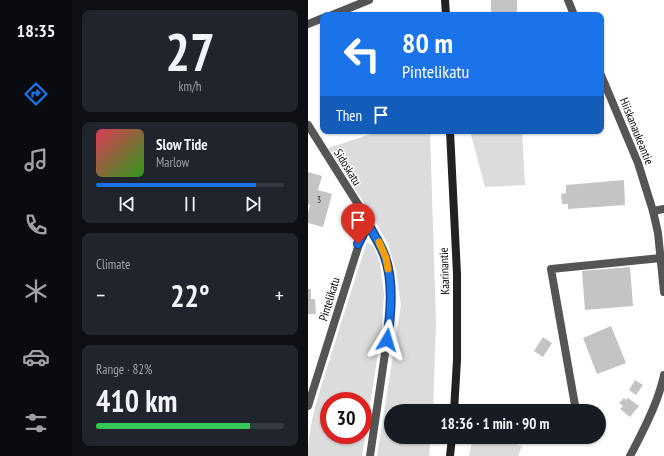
<!DOCTYPE html>
<html lang="en">
<head>
<meta charset="utf-8">
<style>
	body { margin:0; font-family:"PT Sans Narrow",sans-serif; background:#20242c; color:#f1f3f6; height:100vh; display:flex; flex-direction:column; font-size:15px; white-space:nowrap }
	* { box-sizing:border-box; margin:0 }
	p { font-size:13px; color:#9ea1a6 }
	.icon { flex:none; width:22px; height:22px; fill:none; stroke:currentColor; stroke-width:2; stroke-linecap:round; stroke-linejoin:round }
	.map { position:relative; flex:1; overflow:hidden }
	.details { display:flex; flex-direction:column; gap:10px; padding:10px; background:#0d0f14; width:236px }
	.details>* { flex:none }
	.banner { position:absolute; left:12px; top:12px; width:284px; height:122px; border-radius:8px; box-shadow:0 1px 3px #0004; background:#1a73e8; color:#fff; overflow:hidden }
	.speed { position:absolute; left:12px; top:392px; display:flex; gap:8px; font-size:20px; font-weight:700; text-align:center }
	.speed>* { display:grid; place-content:center; width:52px; height:52px; border-radius:50%; background:#171b24; box-shadow:0 1px 3px #0004; line-height:1 }
	.speed .limit { border:6px solid #d22; background:#fff; color:#111 }
	.pin { position:absolute; display:grid; place-items:center; width:34px; height:34px; color:#fff; margin:-41px -17px; border-radius:50% 50% 50% 0; rotate:-45deg; box-shadow:0 0 4px #0007 }
	.pin .icon { rotate:45deg }
	.me { position:absolute; width:44px; margin:-22px; rotate:7deg; stroke-linejoin:round; filter:drop-shadow(0 0 3px #0008) }
	.turn { display:flex; align-items:center; gap:14px; height:84px; padding:0 16px; font-size:18px }
	.turn .icon { width:52px; height:52px; stroke-width:2.5 }
	.turn b { display:block; font-size:28px; line-height:34px }
	.then { display:flex; align-items:center; height:38px; padding:0 16px; background:#0003; gap:8px; font-size:15px }
	.big { font-size:30px; font-weight:700; line-height:1.1 }
	.details .widget { flex:1; display:flex; flex-direction:column; justify-content:center; gap:6px; min-width:0; padding:0 14px; border-radius:8px; background:#20242c }
	.details .dial { align-items:center; gap:0 }
	.dial b { font-size:52px; line-height:1 }
	.song { display:flex; align-items:center; gap:12px }
	.cover { width:48px; height:48px; border-radius:6px; background:linear-gradient(135deg,hsl(350 70% 55%),hsl(110 70% 35%)) }
	.played { height:4px; border-radius:2px; background:linear-gradient(90deg,#1a73e8 85%,#363941 85%) }
	.keys { display:flex; justify-content:space-around; direction:ltr }
	.heat { display:flex; justify-content:space-between; align-items:center; font-size:22px; direction:ltr }
	.charge { height:6px; border-radius:3px; background:linear-gradient(90deg,#34c759 82%,#363941 0) }
	.trip { position:absolute; left:76px; top:404px; width:222px; height:40px; border-radius:20px; background:#171b24; box-shadow:0 1px 3px #0004; font-weight:700; line-height:40px; text-align:center }
	main { display:flex; flex:1; min-height:0 }
	.tabs { display:flex; flex-direction:column; width:72px; justify-content:space-around; align-items:center; background:#090b0e; color:#9ea1a6 }
	.tabs .icon { width:28px; height:28px }
	.tabs .active { color:#1a73e8 }
	.tabs b { font-size:18px; color:#f1f3f6 }
	.map>svg:first-child { display:block }
</style>
</head>
<body>
<main>
<nav class="tabs">
<b>18:35</b>
<svg class="icon active" aria-label="directions" viewBox="0 0 24 24"><path d="M12 3l9 9-9 9-9-9zM9 14v-3h6M13 9l2 2-2 2"/></svg>
<svg class="icon" aria-label="music" viewBox="0 0 24 24"><path d="M9 18V5l10-2v13"/><circle cx="6" cy="18" r="3"/><circle cx="16" cy="16" r="3"/></svg>
<svg class="icon" aria-label="phone" viewBox="0 0 24 24"><path d="M5 4h4l2 5-3 2q2 4 5 5l2-3 5 2v4C11 20 4 13 5 4z"/></svg>
<svg class="icon" aria-label="climate" viewBox="0 0 24 24"><path d="M12 3v18M4 7l16 10M4 17L20 7"/></svg>
<svg class="icon" aria-label="car" viewBox="0 0 24 24"><path d="M5 17H2v-5l4-1 3-4h7l3 4 3 1v5h-3M9 17h6M6 11h13"/><circle cx="7" cy="17" r="2"/><circle cx="17" cy="17" r="2"/></svg>
<svg class="icon" aria-label="filters" viewBox="0 0 24 24"><path d="M4 7h16M4 17h16"/><circle cx="9" cy="7" r="2"/><circle cx="15" cy="17" r="2"/></svg>
</nav>
<section class="details">
<div class="widget dial"><b>27</b><p>km/h</p></div>
<div class="widget">
<div class="song"><i class="cover"></i><div><b>Slow Tide</b><p>Marlow</p></div></div>
<div class="played"></div>
<div class="keys"><svg class="icon" aria-label="previous" viewBox="0 0 24 24"><path d="M18 5L8 12l10 7zM5 5v14"/></svg><svg class="icon" aria-label="pause" viewBox="0 0 24 24"><path d="M8 5v14M16 5v14"/></svg><svg class="icon" aria-label="next" viewBox="0 0 24 24"><path d="M6 5l10 7-10 7zM19 5v14"/></svg></div>
</div>
<div class="widget"><p>Climate</p>
<div class="heat"><a>−</a><b class="big">22°</b><a>+</a></div>
</div>
<div class="widget"><p>Range · 82%</p><b class="big">410 km</b><div class="charge"></div></div>
</section>
<div class="map">
<svg width="356" height="456" viewBox="0 0 356 456">
	<rect width="100%" height="100%" fill="#fff"/>
	<g fill="#dcdcdc" fill-rule="evenodd">
		<polygon points="72,131 122,131 128,323 125,411 83,411 83,437 123,437 121,456 69,456 93,305 88,271 80,244 64,215 20,148"/>
		<polygon points="162,131 214,131 217,185 177,187"/>
		<path d="M59,242L66,247L72,263L76,294L74,328L54,456H0C0,421 13,388 23,355C35,317 47,279 59,242ZM21,401H55V435H21Z"/>
		<polygon points="165,437 184,437 214,446 210,456 161,456"/>
	</g>
	<g fill="#c4c4c4">
		<rect x="183" y="0" width="26" height="15"/>
		<polygon points="0,172 14,176 10,190 24,194 15,227 0,223 0,213 2,205 0,204"/>
		<polygon points="316,180 317,205 260,209 260,204 254,204 253,194 258,193 258,185"/>
		<polygon points="322,267 325,306 277,310 274,271"/>
		<polygon points="0,289 3,289 3,299 7,299 8,314 0,314"/>
		<polygon points="303,326 318,363 289,374 275,338"/>
		<polygon points="235,337 244,343 235,357 226,351"/>
		<polygon points="327,380 335,385 328,395 321,390"/>
		<polygon points="316,398 318,400 320,398 331,406 322,417 312,409 315,406 311,403"/>
	</g>
	<g fill="none" stroke-linecap="round" stroke-linejoin="round">
		<g stroke="#555" stroke-width="8">
			<polyline points="260,0 266,15"/>
			<polyline points="24,15 61,0"/>
			<polyline points="0,24 15,18"/>
			<polyline points="293,75 330,163 345,211 350,233 356,292"/>
			<polyline points="0,125 53,209 60,224 71,242 78,258 81,275 83,291 83,308 81,326 62,456"/>
			<polyline points="345,211 356,209"/>
			<polyline points="0,406 51,244 60,224"/>
			<polyline points="268,411 243,269 353,258"/>
			<path d="M322,456C333,435 344,415 351,393C353,387 355,381 356,375"/>
		</g>
		<g stroke="#222" stroke-width="8">
			<polyline points="137,0 138,15"/>
			<polyline points="142,131 149,274 149,360 146,411"/>
			<polyline points="142,456 144,437"/>
		</g>
	</g>
	<g fill="none" stroke-linecap="round" stroke-linejoin="round">
		<g stroke="#114b97" stroke-width="10">
			<path id="route" d="M50,244L60,224C66,235 73,245 77,257C86,282 83,314 79,340"/>
		</g>
		<use href="#route" stroke="#1a73e8" stroke-width="7"/>
		<polyline stroke="#f59e0b" stroke-width="7" points="71,242 78,258 80,269"/>
	</g>
	<g text-anchor="middle" dominant-baseline="central" stroke-width="3" stroke-linejoin="round" paint-order="stroke">
		<g font-size="10" fill="#313131">
			<text x="11" y="199">3</text>
		</g>
		<g font-size="12" fill="#000" stroke="#fff">
			<text transform="translate(329 131) rotate(68)">Hiiskanaukeantie</text>
			<text transform="translate(40 167) rotate(58)">Sidoskatu</text>
			<text transform="translate(136 271) rotate(-92)">Kaarinantie</text>
			<text transform="translate(21 299) rotate(-73)">Pintelikatu</text>
		</g>
	</g>
</svg>
<div class="speed"><div class="limit">30</div></div>
<div class="pin" style="left:50px;top:244px;background:#d93025"><svg class="icon" aria-label="arrive" viewBox="0 0 24 24"><path d="M6 21V4h12l-3 4 3 4H6"/></svg></div>
<svg class="me" style="left:79px;top:340px" viewBox="-20 -20 40 40"><path d="M0-17L14 15 0 8-14 15z" fill="#1a73e8" stroke="#fff" stroke-width="4"/></svg>
<div class="trip">18:36 · 1 min · 90 m</div>
<div class="banner">
<div class="turn"><svg class="icon" aria-label="left" viewBox="0 0 24 24"><path d="M17 20v-9H6M10 6l-5 5 5 5"/></svg><div><b>80 m</b>Pintelikatu</div></div>
<div class="then">Then<svg class="icon" aria-label="arrive" viewBox="0 0 24 24"><path d="M6 21V4h12l-3 4 3 4H6"/></svg></div>
</div>
</div>
</main>
</body>
</html>
